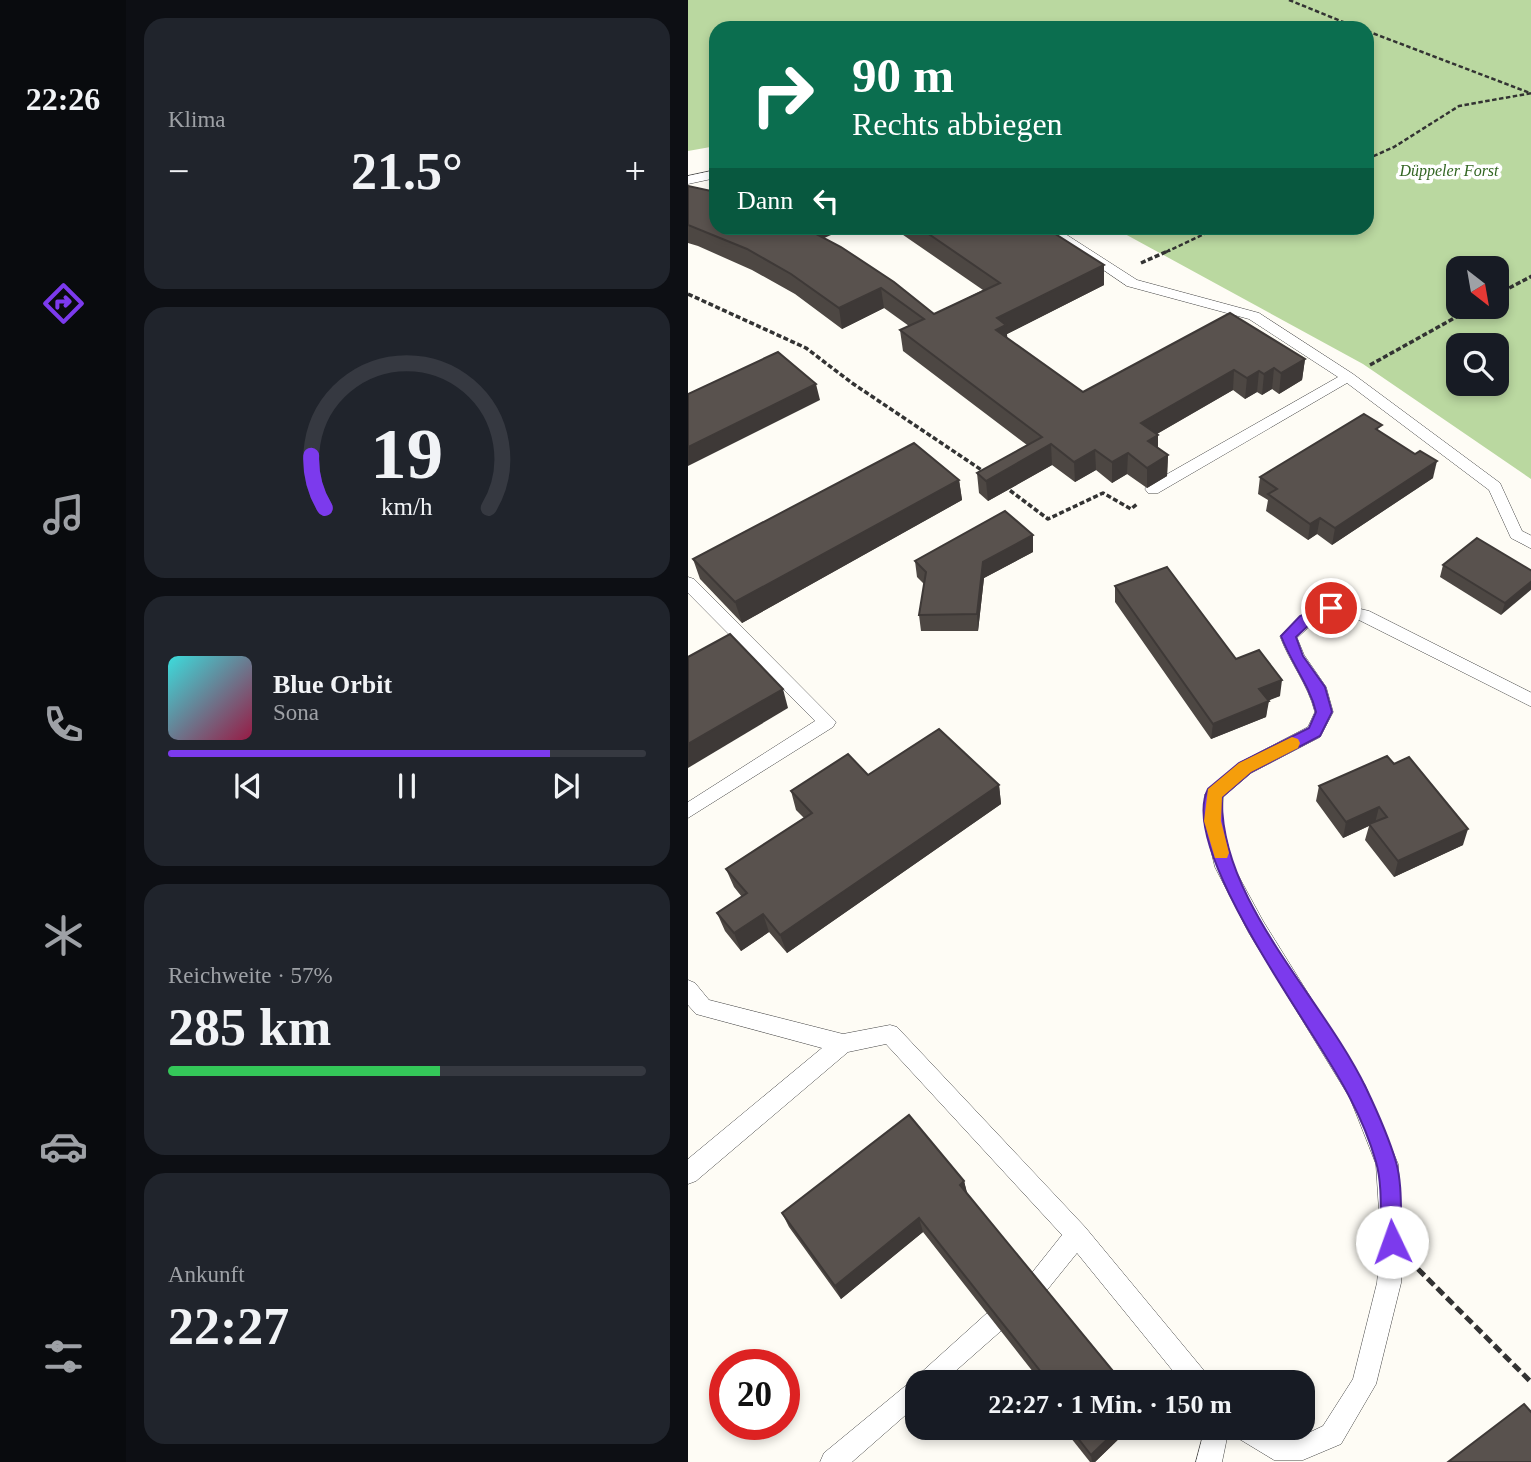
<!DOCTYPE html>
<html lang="de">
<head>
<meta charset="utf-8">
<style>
	body { margin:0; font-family:Georgia,serif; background:#20242c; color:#f1f3f6; height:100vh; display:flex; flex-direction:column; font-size:26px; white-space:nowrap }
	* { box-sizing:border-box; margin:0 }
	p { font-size:23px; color:#9ea1a6 }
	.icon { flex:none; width:38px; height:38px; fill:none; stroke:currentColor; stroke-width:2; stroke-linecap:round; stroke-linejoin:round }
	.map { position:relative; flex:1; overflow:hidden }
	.details { display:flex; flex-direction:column; gap:18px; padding:18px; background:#0d0f14; width:562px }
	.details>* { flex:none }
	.hud { position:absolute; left:21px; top:21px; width:665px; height:214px; border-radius:21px; box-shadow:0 4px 10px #0003; background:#0b6e4f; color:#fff; overflow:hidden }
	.needle { width:46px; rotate:149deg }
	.controls { position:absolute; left:758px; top:256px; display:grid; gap:14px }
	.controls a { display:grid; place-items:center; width:63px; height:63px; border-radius:14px; background:#171b24; box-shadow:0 4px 10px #0003; font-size:35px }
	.speed { position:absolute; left:21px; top:1349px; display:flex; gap:14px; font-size:35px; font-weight:700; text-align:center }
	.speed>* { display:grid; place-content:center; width:91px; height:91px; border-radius:50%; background:#171b24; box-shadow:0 4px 10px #0003; line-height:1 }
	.speed .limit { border:10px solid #d22; background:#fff; color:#111 }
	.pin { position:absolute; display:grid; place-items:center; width:60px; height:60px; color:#fff; margin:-30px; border:4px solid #fff; border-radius:50%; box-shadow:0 2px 7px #0007 }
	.me { position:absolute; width:77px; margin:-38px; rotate:357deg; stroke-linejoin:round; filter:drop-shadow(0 0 5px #0008) }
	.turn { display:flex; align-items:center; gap:24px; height:147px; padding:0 28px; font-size:32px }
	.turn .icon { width:91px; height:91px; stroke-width:2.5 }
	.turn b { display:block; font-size:49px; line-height:60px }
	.then { display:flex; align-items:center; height:66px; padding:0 28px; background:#0003; gap:14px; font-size:26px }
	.big { font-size:52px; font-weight:800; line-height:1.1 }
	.details .widget { flex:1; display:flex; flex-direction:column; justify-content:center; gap:10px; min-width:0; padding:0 24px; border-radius:21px; background:#20242c }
	.details .dial { align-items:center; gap:0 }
	.dial svg { height:182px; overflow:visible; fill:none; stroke:#363941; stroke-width:7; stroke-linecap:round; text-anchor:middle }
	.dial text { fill:#f1f3f6; stroke:none }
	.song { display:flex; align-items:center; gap:21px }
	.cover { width:84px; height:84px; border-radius:10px; background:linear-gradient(135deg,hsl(180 70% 55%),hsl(340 70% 35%)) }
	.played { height:7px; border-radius:4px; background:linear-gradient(90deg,#7c3aed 80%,#363941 80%) }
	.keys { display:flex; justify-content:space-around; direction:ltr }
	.heat { display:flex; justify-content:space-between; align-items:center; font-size:38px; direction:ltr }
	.charge { height:10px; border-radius:5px; background:linear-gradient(90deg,#34c759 57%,#363941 0) }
	.trip { position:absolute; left:217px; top:1370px; width:410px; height:70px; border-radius:21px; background:#171b24; box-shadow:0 4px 10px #0003; font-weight:800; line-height:70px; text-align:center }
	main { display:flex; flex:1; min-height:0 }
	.tabs { display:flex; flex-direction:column; width:126px; justify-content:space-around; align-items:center; background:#090b0e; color:#9ea1a6 }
	.tabs .icon { width:49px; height:49px }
	.tabs .on { color:#7c3aed }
	.tabs b { font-size:32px; color:#f1f3f6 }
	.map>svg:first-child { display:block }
</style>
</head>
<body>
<main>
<nav class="tabs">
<b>22:26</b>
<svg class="icon on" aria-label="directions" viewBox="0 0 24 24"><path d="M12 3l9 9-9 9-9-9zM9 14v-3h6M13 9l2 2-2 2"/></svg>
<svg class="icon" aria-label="music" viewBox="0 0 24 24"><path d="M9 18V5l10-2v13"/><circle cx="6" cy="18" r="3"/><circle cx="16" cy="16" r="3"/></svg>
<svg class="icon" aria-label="phone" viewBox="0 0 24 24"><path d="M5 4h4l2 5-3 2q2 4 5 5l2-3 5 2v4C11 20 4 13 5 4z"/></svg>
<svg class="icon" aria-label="climate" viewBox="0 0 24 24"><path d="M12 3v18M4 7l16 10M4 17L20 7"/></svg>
<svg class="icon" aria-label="car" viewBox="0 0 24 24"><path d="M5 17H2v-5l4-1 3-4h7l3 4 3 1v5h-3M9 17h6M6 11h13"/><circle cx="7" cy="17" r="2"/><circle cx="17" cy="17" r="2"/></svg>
<svg class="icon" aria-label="filters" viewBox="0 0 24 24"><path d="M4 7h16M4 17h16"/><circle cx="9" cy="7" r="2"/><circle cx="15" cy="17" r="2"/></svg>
</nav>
<section class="details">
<div class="widget"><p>Klima</p>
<div class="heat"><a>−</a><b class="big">21.5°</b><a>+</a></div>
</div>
<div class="widget dial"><svg viewBox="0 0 100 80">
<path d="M14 69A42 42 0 1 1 86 69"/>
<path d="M14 69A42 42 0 0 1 8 46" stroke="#7c3aed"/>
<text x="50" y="56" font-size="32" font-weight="700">19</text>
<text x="50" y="72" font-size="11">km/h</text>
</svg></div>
<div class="widget">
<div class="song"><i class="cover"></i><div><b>Blue Orbit</b><p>Sona</p></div></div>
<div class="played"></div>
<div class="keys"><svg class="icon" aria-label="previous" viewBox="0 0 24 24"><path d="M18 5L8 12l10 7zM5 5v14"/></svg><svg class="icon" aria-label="pause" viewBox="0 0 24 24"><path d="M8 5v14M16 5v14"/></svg><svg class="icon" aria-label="next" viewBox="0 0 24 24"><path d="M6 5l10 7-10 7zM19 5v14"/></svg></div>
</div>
<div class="widget"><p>Reichweite · 57%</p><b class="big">285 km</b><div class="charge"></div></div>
<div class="widget"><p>Ankunft</p><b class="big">22:27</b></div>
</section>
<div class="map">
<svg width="844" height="1462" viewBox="0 0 844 1462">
	<rect width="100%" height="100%" fill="#fefcf5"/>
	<path fill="#bad8a0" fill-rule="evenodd" d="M0,0H843V479L675,364L426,228H679V28H28V146L0,151ZM770,268H808V306H770ZM770,345H808V383H770Z"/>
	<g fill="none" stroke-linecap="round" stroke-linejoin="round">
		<g stroke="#444" stroke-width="1">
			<g id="lane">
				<polygon points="28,170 28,178 0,184 0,176"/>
				<polygon points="354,228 368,228 449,280 571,313 665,374 812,483 834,531 844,536 844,549 823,538 801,490 659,383 470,493 460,493 457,489 460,485 650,377 561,319 439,286"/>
				<polygon points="0,577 6,579 148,722 145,727 0,818 0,802 127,721 0,593"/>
				<path d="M643,602L681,611L844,693V707L671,620C640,613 632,616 609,638L616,655L638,687L645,712L632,737L563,773L535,797L534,821L545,866L575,921L677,1085L710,1164L715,1242L713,1283L688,1384L653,1444L615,1460H586L548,1437L545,1428H578L589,1436H614L635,1426L665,1379L689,1283L693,1242L688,1164L662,1098L561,933L527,867L516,821L517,794L551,763L620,727L627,712C620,684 602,663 592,636L612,616Z"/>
				<polygon points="0,980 7,983 21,1000 155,1034 202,1025 209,1027 397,1227 518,1373 521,1382 494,1382 389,1253 355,1295 347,1299 339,1295 335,1287 339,1279 374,1235 198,1044 160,1052 8,1181 0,1184 0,1159 134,1048 8,1014 0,1005"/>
				<polygon points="306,1310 314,1314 318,1322 314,1330 255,1382 229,1382 229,1405 164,1462 132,1462 136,1453 227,1378 298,1314"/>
				<polygon points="517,1428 541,1428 534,1462 508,1462"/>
			</g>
		</g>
		<g stroke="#333" stroke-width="2.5" stroke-dasharray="4.5 2.5" stroke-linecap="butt">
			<polyline points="601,0 670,28"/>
			<polyline points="679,31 842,93"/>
			<polyline points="679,159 706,147 771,106 844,93"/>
			<polyline points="478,252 529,228"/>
		</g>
		<g stroke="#333" stroke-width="3.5" stroke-dasharray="5 2.5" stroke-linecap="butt">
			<polyline points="453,263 482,250"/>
			<polyline points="0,294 118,348 164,383 298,473"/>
			<polyline points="808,295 844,276"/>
			<polyline points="682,365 788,306"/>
			<polyline points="316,486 360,519 415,493 443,509 449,504"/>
		</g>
		<polyline stroke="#333" stroke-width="5" stroke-dasharray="9 4.5" stroke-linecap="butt" points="730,1269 844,1383"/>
		<use href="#lane" fill="#fff" fill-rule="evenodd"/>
	</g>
	<g fill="#4d4743">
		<polygon points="0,186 136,238 246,314 295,290 205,228 358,228 416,265 416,285 319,334 319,338 395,392 617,359 614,380 591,394 584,389 574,395 569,392 557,399 545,390 469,434 470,448 480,455 479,476 459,488 439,474 424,483 408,470 387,482 364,465 300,501 291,493 289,473 339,445 215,351 212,330 221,326 196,308 154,329 107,294 64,270 10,246 0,243"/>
		<polygon points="693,432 745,478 644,545 629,534 620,540 578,511 580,500 570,494 572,477"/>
		<polygon points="271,480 274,500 54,623 12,579 5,559"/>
		<polygon points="345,552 296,578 290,631 233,631 231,615 236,584 229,577 227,561"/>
		<polygon points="755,565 844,571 813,615 752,577"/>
		<polygon points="427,586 548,659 592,696 580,700 578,717 523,739 427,602"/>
		<polygon points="699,756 775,845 706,877 677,840 681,826 655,838 628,801 631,786"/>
		<polygon points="180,775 311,785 313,804 99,953 81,932 53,951 37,931 29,913 54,897 46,887 38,869 116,818 108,810 103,791"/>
		<polygon points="276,1181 279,1194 434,1382 353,1382 235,1232 153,1299 101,1227 94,1213"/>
		<polygon points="375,1428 442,1428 407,1462 402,1462"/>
	</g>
	<g fill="#3e3937">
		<polygon points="114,228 159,228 118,246"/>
		<polygon points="416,265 416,285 319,334 320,346 308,330 309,318"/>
		<polygon points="193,288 196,308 154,329 151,308"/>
		<polygon points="617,359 614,380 591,394 593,373"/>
		<polygon points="586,368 584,389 574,395 576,374"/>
		<polygon points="546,370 545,390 453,443 453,423"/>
		<polygon points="571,371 569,392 557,399 559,378"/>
		<polygon points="128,384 132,400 0,466 0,447"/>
		<polygon points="470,435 470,456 460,441"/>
		<polygon points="363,444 364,465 300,501 298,481"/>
		<polygon points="407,450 408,470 387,482 386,462"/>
		<polygon points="440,453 439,474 424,483 424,462"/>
		<polygon points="480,455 479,476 459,488 459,468"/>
		<polygon points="749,461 745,478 644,545 647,528"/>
		<polygon points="271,480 274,500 54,623 47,602"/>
		<polygon points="632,518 629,534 620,540 622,524"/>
		<polygon points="345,535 345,552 296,578 290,631 289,614 295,562"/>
		<polygon points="844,581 844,589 813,615 817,603"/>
		<polygon points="594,680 592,696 569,705 571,689"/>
		<polygon points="95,689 100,708 0,768 0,744"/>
		<polygon points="581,701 578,717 523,739 525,724"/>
		<polygon points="311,785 313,804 99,953 92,935"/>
		<polygon points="691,807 687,823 655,838 658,822"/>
		<polygon points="780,829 775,845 706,877 710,861"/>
		<polygon points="75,914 81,932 53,951 46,933"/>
		<polygon points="276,1181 280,1196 272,1185"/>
		<polygon points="231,1218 235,1232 153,1299 147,1286"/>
		<polygon points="431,1428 442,1428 407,1462 404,1462 403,1455"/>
	</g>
	<g fill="#59524e" stroke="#3e3937" stroke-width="2">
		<polygon points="0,186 28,192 28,228 117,228 153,247 206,282 246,314 312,283 232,228 358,228 416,265 309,318 318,325 308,330 395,392 542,313 617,359 593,373 586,368 576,374 571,371 559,378 546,370 453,423 470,435 460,441 480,455 459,468 440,453 424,462 407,450 386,462 363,444 298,481 289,473 354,437 212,330 236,319 193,288 151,308 103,274 59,249 0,225"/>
		<polygon points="90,352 128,384 0,447 0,394"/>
		<polygon points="676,414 694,425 688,429 727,454 732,451 749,461 647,528 632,518 622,524 580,494 589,489 572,477"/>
		<polygon points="226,443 271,480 47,602 5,559"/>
		<polygon points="317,511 345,535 295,562 289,614 231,615 238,572 227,561"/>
		<polygon points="789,538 844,571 844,581 817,603 755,565"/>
		<polygon points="479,567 548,659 571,650 594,680 571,689 581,701 525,724 427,586"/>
		<polygon points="42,634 95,689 0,744 0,657"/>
		<polygon points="251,729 311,785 92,935 75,914 46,933 29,913 59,893 38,869 124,813 103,791 160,754 180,775"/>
		<polygon points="699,756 706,764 721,757 780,829 710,861 681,824 699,817 691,807 658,822 631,786"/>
		<polygon points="221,1115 276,1181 272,1185 434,1382 361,1382 231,1218 147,1286 94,1213"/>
		<polygon points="836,1404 844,1413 844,1462 760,1462"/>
		<polygon points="382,1428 431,1428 403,1455"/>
	</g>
	<path fill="#7c3aed" stroke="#51269a" stroke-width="2" d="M643,603L648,605L650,608L648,612L623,623L608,637L615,656L637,687L644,712L632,736L563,772L534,797C531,901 635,998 678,1088C689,1111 701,1138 708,1162C715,1186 712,1217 714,1242L711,1249L704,1252L696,1249L693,1242C692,1217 695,1186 688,1162C682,1141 672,1117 662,1098C633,1037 488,851 520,789L551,763L621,728L628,712C621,684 603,663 593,636L612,616Z"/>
	<polygon fill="#f59e0b" points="604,737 610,739 612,743 610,748 563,772 534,797 533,821 541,853 539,858 527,858 516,821 520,789 551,763"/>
	<g text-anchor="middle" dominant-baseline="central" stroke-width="7" stroke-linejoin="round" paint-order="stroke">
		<g font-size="16" font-style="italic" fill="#336623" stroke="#fff">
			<text x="761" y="170">Düppeler Forst</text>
		</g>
	</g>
</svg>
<div class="controls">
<a><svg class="needle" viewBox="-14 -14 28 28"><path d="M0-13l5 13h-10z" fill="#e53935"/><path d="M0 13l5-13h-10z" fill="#9ea1a6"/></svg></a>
<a><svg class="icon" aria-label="search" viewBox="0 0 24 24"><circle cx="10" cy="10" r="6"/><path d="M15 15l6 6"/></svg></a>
</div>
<div class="speed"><div class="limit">20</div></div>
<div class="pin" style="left:643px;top:608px;background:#d93025"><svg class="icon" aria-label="arrive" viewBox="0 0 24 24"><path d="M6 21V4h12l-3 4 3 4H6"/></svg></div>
<svg class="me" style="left:704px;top:1242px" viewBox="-20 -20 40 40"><circle r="19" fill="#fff"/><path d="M0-13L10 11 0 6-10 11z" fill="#7c3aed"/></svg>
<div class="trip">22:27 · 1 Min. · 150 m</div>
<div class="hud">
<div class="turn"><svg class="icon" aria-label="right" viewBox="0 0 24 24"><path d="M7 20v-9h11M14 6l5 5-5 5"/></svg><div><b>90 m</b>Rechts abbiegen</div></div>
<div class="then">Dann<svg class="icon" aria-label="left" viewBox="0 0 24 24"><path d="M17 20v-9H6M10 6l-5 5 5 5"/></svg></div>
</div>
</div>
</main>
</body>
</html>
